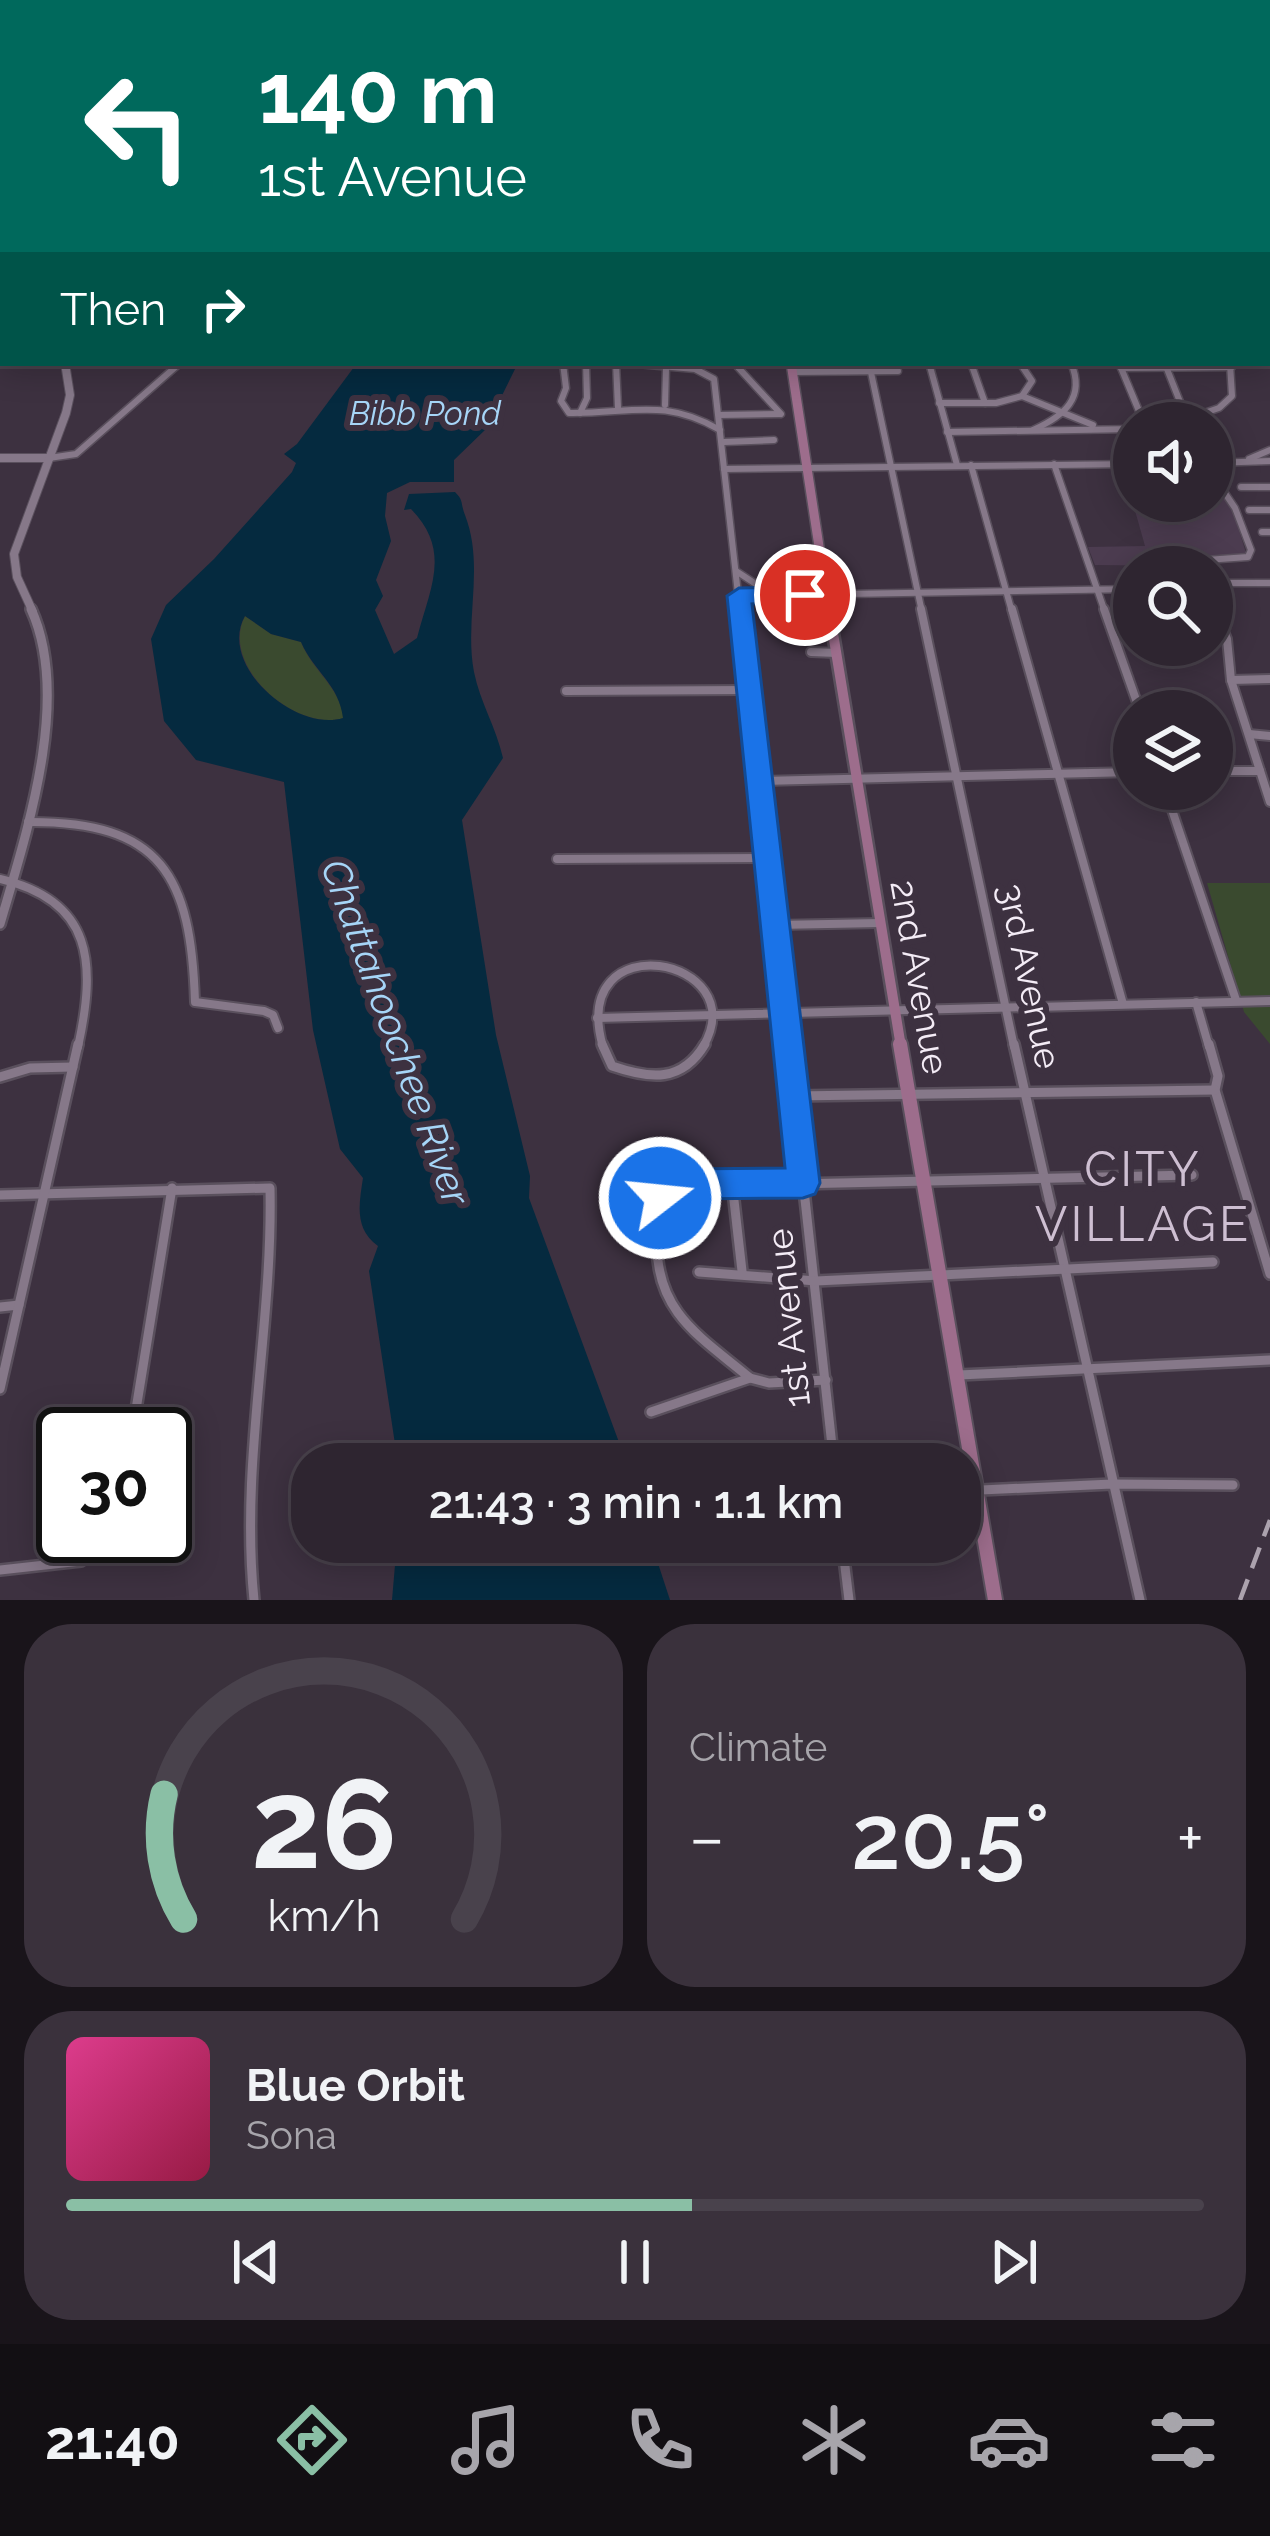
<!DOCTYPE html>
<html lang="en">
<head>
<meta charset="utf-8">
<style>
	body { margin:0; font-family:Raleway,sans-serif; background:#3a313c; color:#f1f3f6; height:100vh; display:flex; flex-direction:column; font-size:45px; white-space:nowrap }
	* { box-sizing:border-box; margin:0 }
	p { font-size:39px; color:#a7a5ab }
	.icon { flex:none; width:66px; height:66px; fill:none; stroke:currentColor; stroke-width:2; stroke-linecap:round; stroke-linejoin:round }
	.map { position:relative; height:1600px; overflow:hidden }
	.sheet { display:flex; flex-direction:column; gap:24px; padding:24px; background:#19141a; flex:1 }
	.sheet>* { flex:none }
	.banner { position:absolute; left:0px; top:0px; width:1272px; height:366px; box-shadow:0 6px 30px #0003,0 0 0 3px #49424c; background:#00695c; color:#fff; overflow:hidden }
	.tools { position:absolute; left:1113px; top:402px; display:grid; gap:24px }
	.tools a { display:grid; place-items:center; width:120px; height:120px; border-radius:50%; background:#2e2530; box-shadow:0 6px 30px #0003,0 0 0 3px #49424c; font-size:60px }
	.speed { position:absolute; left:36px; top:1407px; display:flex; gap:24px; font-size:60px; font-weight:700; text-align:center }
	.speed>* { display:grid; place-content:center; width:156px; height:156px; border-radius:50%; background:#2e2530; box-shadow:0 6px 30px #0003,0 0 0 3px #49424c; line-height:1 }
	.speed .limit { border:6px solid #111; border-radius:18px; background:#fff; color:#111 }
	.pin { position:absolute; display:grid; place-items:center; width:102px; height:102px; color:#fff; margin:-51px; border:6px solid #fff; border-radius:50%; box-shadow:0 3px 12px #0007 }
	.me { position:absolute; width:132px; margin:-66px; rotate:74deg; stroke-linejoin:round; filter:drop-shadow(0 0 9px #0008) }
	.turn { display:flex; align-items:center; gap:42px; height:252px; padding:0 60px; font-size:54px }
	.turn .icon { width:156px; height:156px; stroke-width:2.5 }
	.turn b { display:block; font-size:84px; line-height:102px }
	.then { display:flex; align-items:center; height:114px; padding:0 60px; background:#0003; gap:24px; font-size:45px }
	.big { font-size:90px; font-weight:600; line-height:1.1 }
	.sheet .card { flex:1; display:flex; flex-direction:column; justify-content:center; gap:18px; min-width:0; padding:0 42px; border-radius:48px; background:#3a313c }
	.sheet .dial { align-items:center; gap:0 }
	.dial svg { height:312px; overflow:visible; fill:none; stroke:#49424c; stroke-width:7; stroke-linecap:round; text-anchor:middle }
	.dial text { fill:#f1f3f6; stroke:none }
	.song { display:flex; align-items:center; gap:36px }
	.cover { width:144px; height:144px; border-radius:18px; background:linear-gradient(135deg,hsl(330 70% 55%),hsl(340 70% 35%)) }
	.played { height:12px; border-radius:6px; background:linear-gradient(90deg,#8abfa5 55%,#49424c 55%) }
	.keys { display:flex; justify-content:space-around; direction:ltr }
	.heat { display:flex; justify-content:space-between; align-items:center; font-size:66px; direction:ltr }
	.sheet .tiles { flex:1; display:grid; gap:24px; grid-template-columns:1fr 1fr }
	.card:last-child { grid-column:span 2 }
	.trip { position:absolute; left:291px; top:1443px; width:690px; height:120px; border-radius:48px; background:#2e2530; box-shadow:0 6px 30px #0003,0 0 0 3px #49424c; font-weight:600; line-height:120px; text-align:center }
	.tabs { display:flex; height:192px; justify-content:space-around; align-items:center; background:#120f13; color:#a7a5ab }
	.tabs .icon { width:84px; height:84px }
	.tabs .selected { color:#8abfa5 }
	.tabs b { font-size:54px; color:#f1f3f6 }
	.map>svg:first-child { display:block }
</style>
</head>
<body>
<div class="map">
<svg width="1270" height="1600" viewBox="0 0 1270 1600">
	<rect width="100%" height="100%" fill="#3d3140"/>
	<polygon fill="#4c3c50" points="1123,468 1134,468 1134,501 1212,501 1212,477 1232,508 1246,553 1200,558 1192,566 1095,565 1088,547 1145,546"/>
	<g fill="#3a4a2f">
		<path d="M245,616L271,634L301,642C313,672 338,684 344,718C296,733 219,666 245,616Z"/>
		<polygon points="1207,883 1270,883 1270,1044 1244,1012"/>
	</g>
	<g fill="#052a3f" fill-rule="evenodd">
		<path d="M357,363H518L485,430L454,460V482H410L387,493L385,516L391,541L376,580L383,596L375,610L394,654L417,638C430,588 452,551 411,509L404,510L409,494L455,492C464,501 460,502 465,515C485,567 464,619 474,672C480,702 496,727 503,758L462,820L496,1035L530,1176L529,1198L627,1464H398L369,1271L378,1246C354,1229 359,1204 363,1178L340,1149L313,1030L284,782L196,760L164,721L151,639L166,605L214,559L292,472L296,463L284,454L297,444ZM245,616L271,634L301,642C314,672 339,684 343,718C296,733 217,665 245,616Z"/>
		<polygon points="397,1542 651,1542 670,1600 392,1600"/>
	</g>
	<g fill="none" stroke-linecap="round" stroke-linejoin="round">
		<g stroke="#5a505d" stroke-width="8">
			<g id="minor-far3">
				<polyline points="1084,0 1090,0"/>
				<polyline points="1178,0 1182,3"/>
				<polyline points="86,3 101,0"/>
				<polyline points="1030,3 1037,0"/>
				<polyline points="1159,3 1171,0"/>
			</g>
		</g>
		<g stroke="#5a505d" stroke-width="9">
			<g id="minor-far2">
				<path d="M563,363L566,388L561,401L569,413C630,414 663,397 720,430"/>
				<polyline points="616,363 618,408"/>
				<polyline points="626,363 695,369 714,379 740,612"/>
				<polyline points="734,363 781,414"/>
				<polyline points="869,363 922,612"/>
				<polyline points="929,363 957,465"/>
				<polyline points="971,363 985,403"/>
				<polyline points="1119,363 1144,423"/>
				<polyline points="1121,368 1232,367"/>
				<polyline points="1167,369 1188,422"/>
				<polyline points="793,372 898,371"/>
				<polyline points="1022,396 1093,425"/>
				<polyline points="939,403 996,403 1022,396 1032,381 1020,363"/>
				<polyline points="665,405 666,369"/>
				<polyline points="580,413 587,398 586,363"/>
				<polyline points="719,415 780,414"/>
				<polyline points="1187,419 1219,408 1232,396 1230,364"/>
				<path d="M1033,430C1064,416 1086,398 1071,363"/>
				<polyline points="947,432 1134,429"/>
				<polyline points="724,442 774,440"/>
				<polyline points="49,458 76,454 180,363"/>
				<polyline points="1249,459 1270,450"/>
				<polyline points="1212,463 1270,461"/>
				<polyline points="1054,464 1105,612"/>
				<polyline points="971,465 1012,612"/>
				<polyline points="724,469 1134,464"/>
				<polyline points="1241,487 1270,487"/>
				<polyline points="1249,510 1270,510"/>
				<polyline points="1262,532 1270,532"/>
				<polyline points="1198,567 1206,560 1248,557 1251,550 1235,508 1212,474"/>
				<polyline points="736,571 768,592"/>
				<polyline points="1212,583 1270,583"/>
				<polyline points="739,596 1134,589"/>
				<polyline points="1212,600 1217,612"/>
			</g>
		</g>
		<g stroke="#5a505d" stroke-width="12">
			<g id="minor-far1">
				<polyline points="739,609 788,1047"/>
				<polyline points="921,609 1014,1047"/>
				<polyline points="1012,609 1123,1004"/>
				<polyline points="1104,609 1140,711"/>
				<polyline points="1215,609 1227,639 1231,680 1270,802"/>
				<polyline points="811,652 837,653"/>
				<polyline points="1231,680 1270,679"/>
				<polyline points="566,691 748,690"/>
				<polyline points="1249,734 1270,736"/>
				<polyline points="1212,771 1260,771"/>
				<polyline points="757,781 1134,772"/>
				<polyline points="1165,789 1236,1000"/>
				<path d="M28,822C162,821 191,876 195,1002L264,1011L273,1015L278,1028"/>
				<polyline points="557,859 767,858"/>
				<path d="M0,879C94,901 96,964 78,1047"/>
				<polyline points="776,925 880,923"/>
				<polyline points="1196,1002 1209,1047"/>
				<polyline points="597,1018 1270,1001"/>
				<path d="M603,1047C567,921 756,957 703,1047"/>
			</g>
		</g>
		<g stroke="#5a505d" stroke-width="14">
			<g id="minor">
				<path d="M602,1044L612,1066C650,1079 682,1083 705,1044"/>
				<polyline points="788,1044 834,1464"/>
				<polyline points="1014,1044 1140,1600"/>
				<polyline points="1209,1044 1218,1076 1215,1090 1270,1274"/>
				<polyline points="0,1077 30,1068 73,1067"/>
				<polyline points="794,1096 1215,1090"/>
				<polyline points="732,1183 742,1271"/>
				<path d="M0,1195L270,1188C273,1326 240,1462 254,1600"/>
				<polyline points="699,1272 816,1281 1213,1262"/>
				<polyline points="0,1307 19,1305"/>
				<polyline points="959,1375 1270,1360"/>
				<path d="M750,1378C701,1337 656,1313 657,1242C658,1220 657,1206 669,1187L1192,1175"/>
				<polyline points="0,1389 78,1044"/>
				<polyline points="651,1412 750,1378 769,1383 826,1380"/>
				<polyline points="132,1434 172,1188"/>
				<polyline points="960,1491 1112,1484 1233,1485"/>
				<polyline points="842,1542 849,1600"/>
				<polyline points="0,1570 81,1561 109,1536"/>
			</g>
		</g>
		<g stroke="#5a505d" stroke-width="9">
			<polyline id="tertiary-far2" points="0,244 3,234"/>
		</g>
		<g stroke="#5a505d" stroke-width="10">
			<g id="tertiary-far1">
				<polyline points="0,285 3,292"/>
				<polyline points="0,458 49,458"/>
				<polyline points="33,612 17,577 14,554 66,413 70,395 65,363"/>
			</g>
		</g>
		<g stroke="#5a505d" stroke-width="14">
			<path id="tertiary" d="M0,924C26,835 72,698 31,609"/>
		</g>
		<g stroke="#5a505d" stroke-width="9">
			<polyline id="secondary-far3" points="1019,0 1025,3"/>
		</g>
		<g stroke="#5a505d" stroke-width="12">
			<polyline id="secondary-far2" points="791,363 829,612"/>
		</g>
		<g stroke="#5a505d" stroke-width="15">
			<polyline id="secondary-far1" points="829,609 901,1047"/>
		</g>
		<g stroke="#5a505d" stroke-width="18">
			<polyline id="secondary" points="900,1044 995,1600"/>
		</g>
		<g stroke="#5a505d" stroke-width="5">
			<g id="motorway">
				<polygon points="593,0 603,0 605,3 595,3"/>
				<polygon points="618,0 628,0 629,3 619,3"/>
				<polygon points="630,0 640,0 642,3 632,3"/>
				<polygon points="664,0 678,0 683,3 669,3"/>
				<rect x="0" y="211" width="3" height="7"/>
			</g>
		</g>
		<use href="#minor-far3" stroke="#867889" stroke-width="4.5"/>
		<use href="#minor-far2" stroke="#867889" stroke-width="6"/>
		<use href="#minor-far1" stroke="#867889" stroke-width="8"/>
		<use href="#minor" stroke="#867889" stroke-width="9"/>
		<use href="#tertiary-far2" stroke="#867889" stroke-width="6"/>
		<use href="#tertiary-far1" stroke="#867889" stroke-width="8"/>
		<use href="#tertiary" stroke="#867889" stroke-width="9"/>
		<use href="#secondary-far3" stroke="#9d6d8c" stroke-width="6"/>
		<use href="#secondary-far2" stroke="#9d6d8c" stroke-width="9"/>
		<use href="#secondary-far1" stroke="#9d6d8c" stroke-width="10"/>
		<use href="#secondary" stroke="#9d6d8c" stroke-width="14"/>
		<use href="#motorway" fill="#d35492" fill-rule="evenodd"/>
		<polyline stroke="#aca2ae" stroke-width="4.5" stroke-dasharray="22 12" stroke-linecap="butt" points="1240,1600 1270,1520"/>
	</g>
	<polygon fill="#1a73e8" stroke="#114b97" stroke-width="3" points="805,587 813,589 813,600 752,604 820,1183 815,1194 803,1198 682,1199 660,1213 648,1209 643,1198 650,1181 681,1169 785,1168 727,596 739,588"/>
	<g text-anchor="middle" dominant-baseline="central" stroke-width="12" stroke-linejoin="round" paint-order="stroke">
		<g font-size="33" font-style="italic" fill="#a6d5f7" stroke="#3d3140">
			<text x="425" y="413">Bibb Pond</text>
		</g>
		<g font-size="36" fill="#f4ecf6" stroke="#3d3140">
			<text transform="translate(1030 976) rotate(78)">3rd Avenue</text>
			<text transform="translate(920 977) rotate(80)">2nd Avenue</text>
			<text transform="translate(788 1318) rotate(-96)">1st Avenue</text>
		</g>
		<g font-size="39" font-style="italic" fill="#a6d5f7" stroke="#3d3140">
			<text transform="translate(396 1032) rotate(70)">Chattahoochee River</text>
		</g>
		<g font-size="48" letter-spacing="3" fill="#cebfd2" stroke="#3d3140">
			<text x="1143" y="1169">CITY<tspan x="1143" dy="55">VILLAGE</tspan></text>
		</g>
	</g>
</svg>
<div class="tools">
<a><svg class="icon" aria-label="sound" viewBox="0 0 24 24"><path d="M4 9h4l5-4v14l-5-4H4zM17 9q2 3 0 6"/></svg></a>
<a><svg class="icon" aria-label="search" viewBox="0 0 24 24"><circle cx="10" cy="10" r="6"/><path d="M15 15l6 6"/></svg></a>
<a><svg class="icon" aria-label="layers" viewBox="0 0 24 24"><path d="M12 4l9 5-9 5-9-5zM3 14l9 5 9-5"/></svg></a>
</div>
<div class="speed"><div class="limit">30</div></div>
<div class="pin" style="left:805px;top:595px;background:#d93025"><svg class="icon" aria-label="arrive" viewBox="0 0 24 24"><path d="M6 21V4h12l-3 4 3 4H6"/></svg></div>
<svg class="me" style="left:660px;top:1198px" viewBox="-20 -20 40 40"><circle r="17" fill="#1a73e8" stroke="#fff" stroke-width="3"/><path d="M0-11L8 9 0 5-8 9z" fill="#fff"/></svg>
<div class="trip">21:43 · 3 min · 1.1 km</div>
<div class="banner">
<div class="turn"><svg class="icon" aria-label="left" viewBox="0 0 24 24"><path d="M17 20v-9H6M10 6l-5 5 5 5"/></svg><div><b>140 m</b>1st Avenue</div></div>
<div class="then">Then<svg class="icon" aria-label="right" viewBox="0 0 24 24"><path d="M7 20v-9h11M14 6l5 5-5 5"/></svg></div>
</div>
</div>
<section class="sheet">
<div class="tiles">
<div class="card dial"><svg viewBox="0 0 100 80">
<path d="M14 69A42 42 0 1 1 86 69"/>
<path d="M14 69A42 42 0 0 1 9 37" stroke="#8abfa5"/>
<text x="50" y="56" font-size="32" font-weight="700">26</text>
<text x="50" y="72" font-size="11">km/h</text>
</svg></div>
<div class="card"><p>Climate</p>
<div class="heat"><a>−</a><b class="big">20.5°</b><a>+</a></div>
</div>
<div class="card">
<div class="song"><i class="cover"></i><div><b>Blue Orbit</b><p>Sona</p></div></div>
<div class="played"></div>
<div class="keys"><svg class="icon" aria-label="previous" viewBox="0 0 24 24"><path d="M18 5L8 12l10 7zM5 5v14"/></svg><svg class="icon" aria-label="pause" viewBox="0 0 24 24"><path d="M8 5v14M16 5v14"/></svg><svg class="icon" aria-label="next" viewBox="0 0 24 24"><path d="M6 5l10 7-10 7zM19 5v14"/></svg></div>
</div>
</div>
</section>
<nav class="tabs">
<b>21:40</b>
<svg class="icon selected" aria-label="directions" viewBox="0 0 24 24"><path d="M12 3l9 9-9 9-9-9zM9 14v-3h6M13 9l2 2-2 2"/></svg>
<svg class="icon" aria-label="music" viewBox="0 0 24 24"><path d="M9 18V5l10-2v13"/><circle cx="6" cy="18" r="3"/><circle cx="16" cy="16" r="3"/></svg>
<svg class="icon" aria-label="phone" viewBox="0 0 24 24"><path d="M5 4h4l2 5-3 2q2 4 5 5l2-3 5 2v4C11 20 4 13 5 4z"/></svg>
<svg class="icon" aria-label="climate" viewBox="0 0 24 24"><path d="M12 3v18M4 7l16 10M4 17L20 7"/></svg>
<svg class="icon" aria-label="car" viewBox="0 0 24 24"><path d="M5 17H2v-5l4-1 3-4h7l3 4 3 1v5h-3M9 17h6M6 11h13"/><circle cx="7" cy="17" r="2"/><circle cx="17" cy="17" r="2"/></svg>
<svg class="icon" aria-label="filters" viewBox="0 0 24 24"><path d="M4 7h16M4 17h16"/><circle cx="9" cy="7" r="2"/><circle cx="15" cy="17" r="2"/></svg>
</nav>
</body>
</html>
